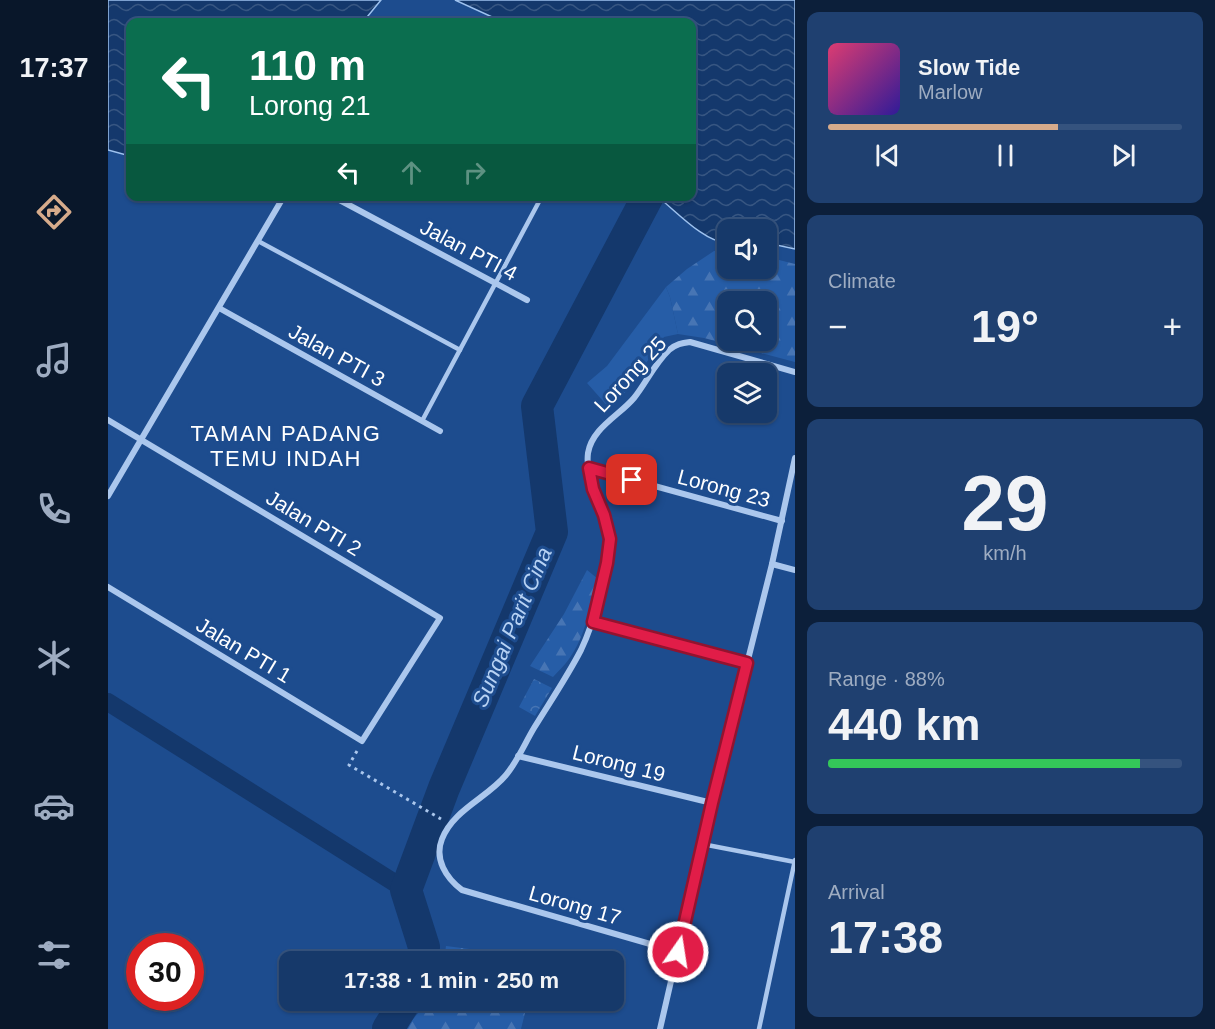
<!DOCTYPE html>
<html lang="en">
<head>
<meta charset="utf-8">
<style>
	body { margin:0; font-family:Helvetica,sans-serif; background:#1f4070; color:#f1f3f6; height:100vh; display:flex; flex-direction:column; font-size:22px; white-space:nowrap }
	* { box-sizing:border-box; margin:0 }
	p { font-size:20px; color:#9eacc1 }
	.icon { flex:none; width:33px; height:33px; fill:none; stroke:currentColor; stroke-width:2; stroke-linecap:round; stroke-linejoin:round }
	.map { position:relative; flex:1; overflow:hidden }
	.drawer { display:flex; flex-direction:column; gap:12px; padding:12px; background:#0c1f3a; width:420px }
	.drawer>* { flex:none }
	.guide { position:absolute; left:18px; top:18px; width:570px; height:183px; border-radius:12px; box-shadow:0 2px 4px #0004,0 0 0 2px #35537e; background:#0b6e4f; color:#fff; overflow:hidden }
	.controls { position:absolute; left:609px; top:219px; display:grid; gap:12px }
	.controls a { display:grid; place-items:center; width:60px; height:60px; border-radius:12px; background:#16396a; box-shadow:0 2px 4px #0004,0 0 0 2px #35537e; font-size:30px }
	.speed { position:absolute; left:18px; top:933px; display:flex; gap:12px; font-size:30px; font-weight:700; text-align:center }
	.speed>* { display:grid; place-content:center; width:78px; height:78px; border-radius:50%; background:#16396a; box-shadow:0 2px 4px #0004,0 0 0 2px #35537e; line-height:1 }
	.speed .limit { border:9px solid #d22; background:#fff; color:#111 }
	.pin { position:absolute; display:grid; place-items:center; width:51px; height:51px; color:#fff; margin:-26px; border-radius:12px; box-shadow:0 3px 9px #0006 }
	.me { position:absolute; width:66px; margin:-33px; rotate:13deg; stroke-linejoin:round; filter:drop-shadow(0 0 4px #0008) }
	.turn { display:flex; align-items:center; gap:21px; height:126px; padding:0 24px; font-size:27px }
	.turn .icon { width:78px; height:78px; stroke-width:2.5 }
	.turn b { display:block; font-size:42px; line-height:51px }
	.lanes { display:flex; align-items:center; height:57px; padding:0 24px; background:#0003; justify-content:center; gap:30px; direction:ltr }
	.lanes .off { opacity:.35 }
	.big { font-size:45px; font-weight:800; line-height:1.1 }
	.drawer .tile { flex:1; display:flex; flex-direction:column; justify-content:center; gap:9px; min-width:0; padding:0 21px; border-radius:12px; background:#1f4070 }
	.drawer .dial { align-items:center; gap:0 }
	.dial b { font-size:78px; line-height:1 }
	.song { display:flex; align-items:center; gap:18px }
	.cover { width:72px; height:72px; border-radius:9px; background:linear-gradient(135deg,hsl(340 70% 55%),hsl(250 70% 35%)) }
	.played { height:6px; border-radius:3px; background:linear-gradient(90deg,#d6ab8b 65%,#35537e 65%) }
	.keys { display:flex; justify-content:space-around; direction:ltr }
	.heat { display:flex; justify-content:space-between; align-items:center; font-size:33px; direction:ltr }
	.charge { height:9px; border-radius:4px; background:linear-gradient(90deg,#34c759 88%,#35537e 0) }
	.trip { position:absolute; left:171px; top:951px; width:345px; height:60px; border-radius:12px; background:#16396a; box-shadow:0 2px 4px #0004,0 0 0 2px #35537e; font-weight:800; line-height:60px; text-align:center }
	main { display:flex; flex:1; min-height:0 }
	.tabs { display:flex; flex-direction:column; width:108px; justify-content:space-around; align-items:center; background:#09172a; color:#9eacc1 }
	.tabs .icon { width:42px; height:42px }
	.tabs .active { color:#d6ab8b }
	.tabs b { font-size:27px; color:#f1f3f6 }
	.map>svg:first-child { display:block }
</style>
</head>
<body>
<main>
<nav class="tabs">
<b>17:37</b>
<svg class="icon active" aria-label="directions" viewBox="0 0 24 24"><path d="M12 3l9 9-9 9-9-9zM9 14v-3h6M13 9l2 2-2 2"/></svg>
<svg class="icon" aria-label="music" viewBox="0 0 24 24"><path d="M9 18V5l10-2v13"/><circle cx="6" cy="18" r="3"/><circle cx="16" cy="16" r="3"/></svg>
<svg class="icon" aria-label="phone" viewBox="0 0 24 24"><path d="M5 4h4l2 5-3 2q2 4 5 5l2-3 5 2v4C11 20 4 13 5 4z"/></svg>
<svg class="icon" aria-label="climate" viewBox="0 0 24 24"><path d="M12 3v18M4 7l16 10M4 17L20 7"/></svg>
<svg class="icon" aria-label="car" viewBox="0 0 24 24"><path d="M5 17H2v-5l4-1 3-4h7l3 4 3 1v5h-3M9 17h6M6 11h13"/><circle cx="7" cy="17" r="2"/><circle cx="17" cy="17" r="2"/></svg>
<svg class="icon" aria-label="filters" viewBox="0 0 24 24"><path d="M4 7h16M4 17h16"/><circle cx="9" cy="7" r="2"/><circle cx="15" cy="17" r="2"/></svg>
</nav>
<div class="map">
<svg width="687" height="1029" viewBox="0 0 687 1029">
	<defs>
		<pattern id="forest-firs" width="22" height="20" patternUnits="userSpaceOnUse" patternTransform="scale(1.5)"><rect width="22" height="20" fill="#265da7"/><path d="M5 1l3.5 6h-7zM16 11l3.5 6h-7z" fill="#4775b4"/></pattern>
		<pattern id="park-crowns" width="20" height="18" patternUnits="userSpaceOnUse" patternTransform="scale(1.5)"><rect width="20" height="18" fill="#265da7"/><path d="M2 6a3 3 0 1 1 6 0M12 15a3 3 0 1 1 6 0" fill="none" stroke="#4775b4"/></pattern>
		<pattern id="water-waves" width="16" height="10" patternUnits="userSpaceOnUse" patternTransform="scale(1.5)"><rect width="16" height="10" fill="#14386c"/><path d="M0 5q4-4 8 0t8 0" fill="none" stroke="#375682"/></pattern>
	</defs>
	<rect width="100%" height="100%" fill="#1d4c8e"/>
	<polygon fill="#265da7" points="558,287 562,297 570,334 556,337 521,388 502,409 479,383 499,366"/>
	<g fill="url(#forest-firs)" fill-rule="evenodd">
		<path d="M606,251H619L620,268H658L659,257L687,264V362L596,338L570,334L562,297L558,287L579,269ZM620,302H658V340H620Z"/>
		<path d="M479,570L490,579C483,605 477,637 461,659C456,666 450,671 445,677L422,666L456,614Z"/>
		<polygon points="338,946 369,950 377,961 336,961"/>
		<polygon points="320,1001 320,1000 420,1001 413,1029 297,1029"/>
	</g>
	<polygon fill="url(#park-crowns)" points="426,679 444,688 427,716 411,707"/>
	<g fill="url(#water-waves)" stroke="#9ec2ef" stroke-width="1.5">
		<polygon points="0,0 273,0 255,22 22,22 22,156 0,150"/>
		<path d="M347,0H687V249L659,243L658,230H620L619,243C596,242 568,211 550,197L584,196V22H395Z"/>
	</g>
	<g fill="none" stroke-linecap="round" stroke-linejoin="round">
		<polyline stroke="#14386c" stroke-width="18" points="0,702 298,890"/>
		<g stroke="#14386c" stroke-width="32">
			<polyline points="314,962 316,947 298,890 336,788 444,532 429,406 540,196"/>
			<polyline points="280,1029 298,1000"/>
		</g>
		<polyline stroke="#abc7ed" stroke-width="3" stroke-dasharray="3 4.5" stroke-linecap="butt" points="249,751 241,765 333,819"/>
		<g stroke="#abc7ed" stroke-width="4.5">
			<polyline points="150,241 352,350"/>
			<polyline points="314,421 434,196"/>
			<polyline points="594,844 687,862"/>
			<polyline points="651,1029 687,860"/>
		</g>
		<g stroke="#abc7ed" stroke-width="6">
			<polyline points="224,196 419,300"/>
			<polyline points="111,308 332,431"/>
			<polyline points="0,420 332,618 254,741 0,587"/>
			<polyline points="481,468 674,521"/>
			<polyline points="0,496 176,196"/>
			<polyline points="664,564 687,570"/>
			<polyline points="485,622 639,663"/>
			<polyline points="410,756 604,803"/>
			<path d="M570,952L354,890C338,878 326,859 334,839C345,810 379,798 398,775C409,762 417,743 426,728C442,702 459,677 473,650C485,625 502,568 502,540C502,533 499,525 497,518C491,496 477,477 480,453C484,428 512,415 526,398C538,383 547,363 561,350C568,344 574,343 582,342L687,372"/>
			<polyline points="552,1029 604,803 664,564 687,458"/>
		</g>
	</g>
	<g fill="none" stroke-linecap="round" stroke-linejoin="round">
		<g stroke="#92132f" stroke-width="15">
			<polyline id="route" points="524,480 481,468 485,489 496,515 502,539 499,563 485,622 639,663 604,803 570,952"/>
		</g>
		<use href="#route" stroke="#e11d48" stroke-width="10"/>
	</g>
	<g text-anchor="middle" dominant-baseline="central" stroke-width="6" stroke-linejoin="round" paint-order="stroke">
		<g font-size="21" fill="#fff" stroke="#1d4c8e">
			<text transform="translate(361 250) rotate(28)">Jalan PTI 4</text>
			<text transform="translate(229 355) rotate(29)">Jalan PTI 3</text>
			<text transform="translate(522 374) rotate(-47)">Lorong 25</text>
			<text transform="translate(616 488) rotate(15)">Lorong 23</text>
			<text transform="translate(206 523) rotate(31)">Jalan PTI 2</text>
			<text transform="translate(136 650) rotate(31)">Jalan PTI 1</text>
			<text transform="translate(511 763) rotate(14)">Lorong 19</text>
			<text transform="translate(467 905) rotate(16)">Lorong 17</text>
		</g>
		<g font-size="22" letter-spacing="1.5" fill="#fff" stroke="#1d4c8e">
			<text x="178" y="433">TAMAN PADANG<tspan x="178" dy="25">TEMU INDAH</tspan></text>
		</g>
		<g font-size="22" font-style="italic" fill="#b7d2f4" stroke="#1d4c8e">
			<text transform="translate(404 627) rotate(-67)">Sungai Parit Cina</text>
		</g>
	</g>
</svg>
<div class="controls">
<a><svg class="icon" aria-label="sound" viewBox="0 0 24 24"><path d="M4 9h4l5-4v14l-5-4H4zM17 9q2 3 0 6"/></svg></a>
<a><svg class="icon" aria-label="search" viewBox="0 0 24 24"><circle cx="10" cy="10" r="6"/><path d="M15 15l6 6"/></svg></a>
<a><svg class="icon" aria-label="layers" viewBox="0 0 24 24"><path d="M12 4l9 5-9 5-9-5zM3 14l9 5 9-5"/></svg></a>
</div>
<div class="speed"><div class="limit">30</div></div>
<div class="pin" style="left:524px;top:480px;background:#d93025"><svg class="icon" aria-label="arrive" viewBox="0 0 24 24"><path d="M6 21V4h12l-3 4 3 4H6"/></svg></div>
<svg class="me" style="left:570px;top:952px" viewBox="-20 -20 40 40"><circle r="17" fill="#e11d48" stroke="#fff" stroke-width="3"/><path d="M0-11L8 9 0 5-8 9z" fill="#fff"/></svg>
<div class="trip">17:38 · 1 min · 250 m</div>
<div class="guide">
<div class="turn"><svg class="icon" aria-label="left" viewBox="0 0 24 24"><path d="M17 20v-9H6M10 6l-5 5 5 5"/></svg><div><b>110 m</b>Lorong 21</div></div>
<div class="lanes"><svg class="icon" aria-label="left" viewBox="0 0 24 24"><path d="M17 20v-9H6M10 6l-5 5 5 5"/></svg><svg class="icon off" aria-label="ahead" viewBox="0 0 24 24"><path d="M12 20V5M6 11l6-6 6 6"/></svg><svg class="icon off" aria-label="right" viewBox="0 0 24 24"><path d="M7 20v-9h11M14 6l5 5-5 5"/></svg></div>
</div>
</div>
<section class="drawer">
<div class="tile">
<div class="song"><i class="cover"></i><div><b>Slow Tide</b><p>Marlow</p></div></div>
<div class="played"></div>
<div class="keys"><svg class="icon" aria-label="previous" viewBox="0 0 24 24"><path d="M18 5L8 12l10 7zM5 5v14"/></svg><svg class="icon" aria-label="pause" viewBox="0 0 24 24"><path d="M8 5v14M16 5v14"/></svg><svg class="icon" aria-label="next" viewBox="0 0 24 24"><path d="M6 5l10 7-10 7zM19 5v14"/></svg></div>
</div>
<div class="tile"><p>Climate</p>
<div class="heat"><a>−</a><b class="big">19°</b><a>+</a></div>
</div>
<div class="tile dial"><b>29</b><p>km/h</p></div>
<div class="tile"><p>Range · 88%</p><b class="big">440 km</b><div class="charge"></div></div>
<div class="tile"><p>Arrival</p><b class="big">17:38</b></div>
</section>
</main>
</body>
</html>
